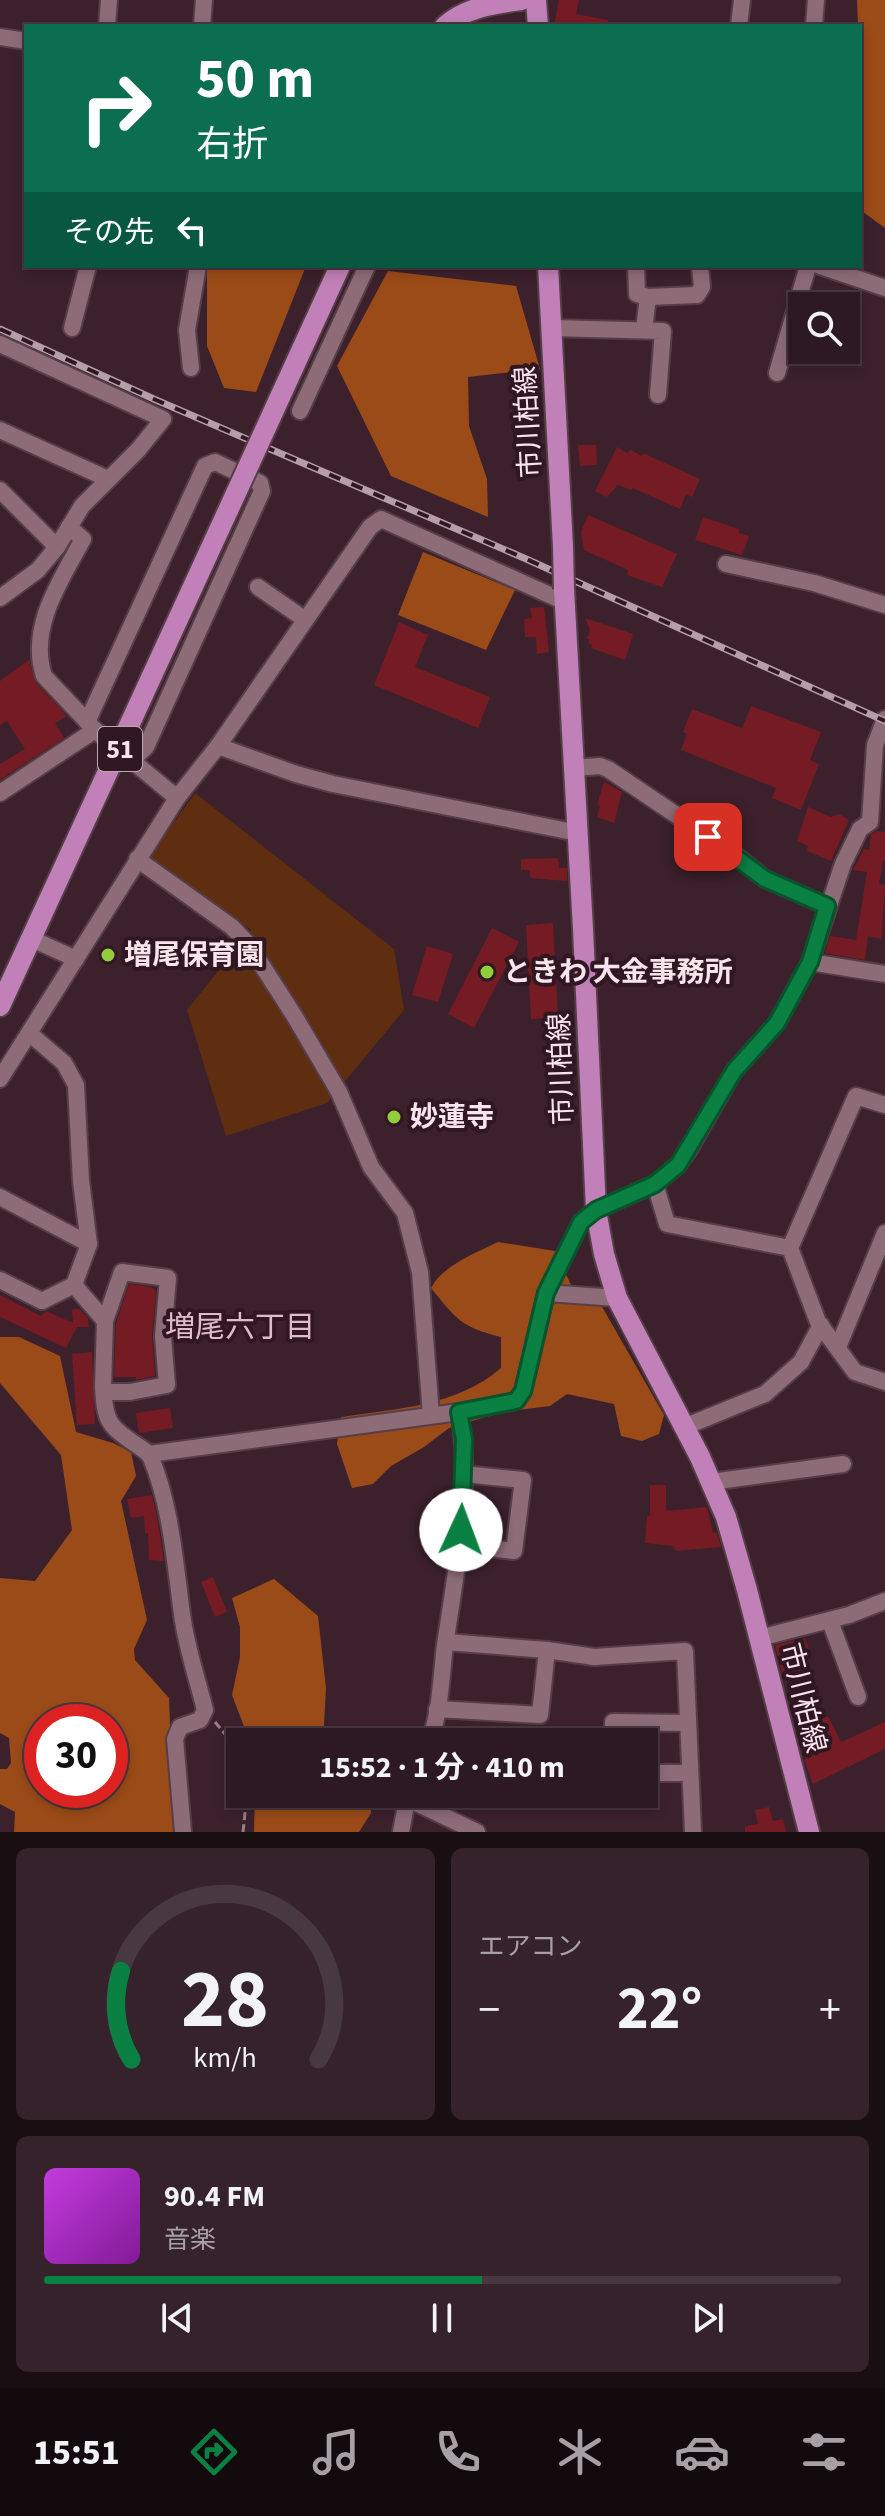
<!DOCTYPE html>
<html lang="ja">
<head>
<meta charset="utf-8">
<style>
	body { margin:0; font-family:"Source Sans 3","Noto Sans JP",sans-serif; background:#35222a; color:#f1f3f6; height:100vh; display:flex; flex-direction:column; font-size:30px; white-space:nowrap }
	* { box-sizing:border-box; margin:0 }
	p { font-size:26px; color:#a7a0a5 }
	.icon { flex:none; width:44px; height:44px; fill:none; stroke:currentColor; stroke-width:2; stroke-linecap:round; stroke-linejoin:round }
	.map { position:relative; height:1832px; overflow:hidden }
	.drawer { display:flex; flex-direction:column; gap:16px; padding:16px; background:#190e12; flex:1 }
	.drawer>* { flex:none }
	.banner { position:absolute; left:24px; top:24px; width:838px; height:244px; border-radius:0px; box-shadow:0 4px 12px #0003,0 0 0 2px #48383f; background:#0b6e4f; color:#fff; overflow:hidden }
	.controls { position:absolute; left:788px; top:292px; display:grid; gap:16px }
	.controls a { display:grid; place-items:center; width:72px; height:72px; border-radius:0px; background:#2d1921; box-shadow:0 4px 12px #0003,0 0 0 2px #48383f; font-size:40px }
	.speed { position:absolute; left:24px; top:1704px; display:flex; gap:16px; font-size:40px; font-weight:700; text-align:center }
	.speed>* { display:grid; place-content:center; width:104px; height:104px; border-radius:50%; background:#2d1921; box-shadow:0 4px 12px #0003,0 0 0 2px #48383f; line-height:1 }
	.speed .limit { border:12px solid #d22; background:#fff; color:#111 }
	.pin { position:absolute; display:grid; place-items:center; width:68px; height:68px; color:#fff; margin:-34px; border-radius:16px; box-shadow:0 4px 12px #0006 }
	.me { position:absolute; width:88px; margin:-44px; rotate:2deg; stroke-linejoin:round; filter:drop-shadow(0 0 6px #0008) }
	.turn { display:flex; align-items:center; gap:28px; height:168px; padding:0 40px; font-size:36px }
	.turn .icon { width:104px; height:104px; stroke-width:2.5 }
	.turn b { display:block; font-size:56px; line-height:68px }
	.then { display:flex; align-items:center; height:76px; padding:0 40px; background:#0003; gap:16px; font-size:30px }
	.big { font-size:60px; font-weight:700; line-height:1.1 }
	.drawer .widget { flex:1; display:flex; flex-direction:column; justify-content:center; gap:12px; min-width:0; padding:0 28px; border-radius:12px; background:#35222a }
	.drawer .dial { align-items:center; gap:0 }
	.dial svg { height:208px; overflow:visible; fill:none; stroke:#48383f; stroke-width:7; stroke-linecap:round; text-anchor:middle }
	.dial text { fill:#f1f3f6; stroke:none }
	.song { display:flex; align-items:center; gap:24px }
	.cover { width:96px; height:96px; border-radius:12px; background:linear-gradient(135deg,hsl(290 70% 55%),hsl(290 70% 35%)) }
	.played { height:8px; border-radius:4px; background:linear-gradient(90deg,#0b8043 55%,#48383f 55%) }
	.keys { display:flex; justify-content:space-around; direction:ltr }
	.heat { display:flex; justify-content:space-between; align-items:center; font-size:44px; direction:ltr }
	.drawer .tiles { flex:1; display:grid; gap:16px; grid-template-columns:1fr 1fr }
	.widget:last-child { grid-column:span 2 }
	.trip { position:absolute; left:226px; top:1728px; width:432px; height:80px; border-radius:0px; background:#2d1921; box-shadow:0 4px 12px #0003,0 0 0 2px #48383f; font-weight:700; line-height:80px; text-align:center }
	.dock { display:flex; height:128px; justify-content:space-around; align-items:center; background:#120a0d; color:#a7a0a5 }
	.dock .icon { width:56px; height:56px }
	.dock .on { color:#0b8043 }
	.dock b { font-size:36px; color:#f1f3f6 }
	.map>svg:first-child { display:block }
</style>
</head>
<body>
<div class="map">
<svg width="885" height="1832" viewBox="0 0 885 1832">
	<rect width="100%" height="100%" fill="#3c212c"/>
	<polygon fill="#5f2d10" points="195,793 394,949 404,1010 327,1103 226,1136 187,1010 251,930 150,856"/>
	<g fill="#9b4b18" fill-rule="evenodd">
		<polygon points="857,0 885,0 885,228 863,212 860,26 858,26"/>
		<polygon points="207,266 306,266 256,392 224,388 207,346"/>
		<polygon points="388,271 516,286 540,369 468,377 469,426 487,479 488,517 391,476 337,366"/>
		<polygon points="423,552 515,590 486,650 398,615"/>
		<path d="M498,1242L555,1251L571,1285L601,1305L664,1415L659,1434L642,1441L621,1436L614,1404L567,1394L550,1406L502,1412L449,1428L424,1447L391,1466L373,1484L352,1488L337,1444L341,1417C399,1408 455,1407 501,1368V1337C461,1327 456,1319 431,1288C443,1265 476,1253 498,1242Z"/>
		<path d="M0,1337H19L60,1356L76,1432L113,1443L131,1452L136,1476L121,1501L147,1620L134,1649L135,1660L169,1698L174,1832H14L15,1812L0,1804V1769H7L11,1763L9,1738L0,1733V1578L35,1581L72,1530L61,1455L0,1383ZM42,1722H110V1790H42Z"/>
		<polygon points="274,1579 318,1616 326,1688 323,1742 250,1742 232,1695 240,1657 240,1627 232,1598"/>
		<polygon points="255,1794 372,1794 371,1813 359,1832 254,1832"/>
	</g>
	<g fill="#751b23">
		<polygon points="559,0 579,0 576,14 608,20 607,26 554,26"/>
		<polygon points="578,445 596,445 597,465 580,466"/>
		<polygon points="617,447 627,453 631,450 642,456 643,453 700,479 692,497 686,494 680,509 633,488 631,490 618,485 607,497 595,491"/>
		<polygon points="588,515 677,554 662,587 627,575 628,570 584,550 581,532"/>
		<polygon points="703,517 739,529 739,533 749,536 742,555 695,540"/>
		<polygon points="544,607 549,652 537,654 536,637 525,637 524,619 532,618 530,608"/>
		<polygon points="585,618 633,634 625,660 591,648 592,645 588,643 590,640 587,638 590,630"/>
		<polygon points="399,622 428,635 415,667 490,697 478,728 374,685"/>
		<polygon points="29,660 36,683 67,716 55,723 64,738 0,780 0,764 25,749 7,721 0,725 0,681"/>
		<polygon points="751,706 821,732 810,760 819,764 801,810 772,798 776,788 681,750 687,734 683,732 692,709 742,728"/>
		<polygon points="604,782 622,792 614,823 597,817 600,806 597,805"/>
		<polygon points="808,807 831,817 839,814 849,820 831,861 807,851 808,846 797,841"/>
		<polygon points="877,831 885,832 885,861 883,861 879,884 885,885 882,939 868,936 865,960 825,953 830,936 856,940 867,872 853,870 864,849 869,850 871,834"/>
		<polygon points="558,858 559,868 567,868 567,881 530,878 530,870 521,870 521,859"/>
		<polygon points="553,923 558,1017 531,1019 526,925"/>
		<polygon points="492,928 519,942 474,1028 448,1014"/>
		<polygon points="427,946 453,954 438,1002 412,995"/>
		<polygon points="129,1284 146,1286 155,1289 156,1293 152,1335 155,1376 136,1380 136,1377 114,1377 116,1323"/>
		<polygon points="0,1295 41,1316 46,1311 73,1323 72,1309 80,1309 88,1319 89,1327 77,1327 66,1348 0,1317"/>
		<polygon points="92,1352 95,1424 77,1425 72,1354"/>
		<polygon points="170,1408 173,1428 139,1433 136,1413"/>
		<polygon points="650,1485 666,1485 666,1511 707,1507 713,1533 717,1533 721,1547 675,1551 674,1546 645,1543 647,1516 650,1516"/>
		<polygon points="152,1495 157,1517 164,1561 149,1560 148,1533 145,1533 144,1516 131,1518 127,1499"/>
		<polygon points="213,1577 227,1612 215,1617 201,1582"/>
		<polygon points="805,1638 812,1657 808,1658 811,1670 783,1677 775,1645"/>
		<polygon points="828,1716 841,1742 885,1722 885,1749 813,1784 804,1760 809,1757 797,1732"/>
		<polygon points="769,1807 773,1821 783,1819 786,1832 745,1832 745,1826 758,1824 755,1810"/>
	</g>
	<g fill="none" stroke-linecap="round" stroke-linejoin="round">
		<g stroke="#553e48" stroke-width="20">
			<g id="minor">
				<polyline points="107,26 109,0"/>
				<polyline points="202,26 204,0"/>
				<polyline points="739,26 742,0"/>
				<polyline points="814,26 816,0"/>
				<polyline points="0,37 26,41"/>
				<polyline points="636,266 637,294 648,297 697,295 702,287 700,266"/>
				<polyline points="820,266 885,288"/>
				<polyline points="72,328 88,266"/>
				<polyline points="552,328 663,331 658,395"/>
				<polyline points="644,330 648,297"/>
				<polyline points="0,344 163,419 138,450 82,506 57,547 38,570 0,598"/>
				<polyline points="191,368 187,330 198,266"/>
				<polyline points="777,373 808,266"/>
				<polyline points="300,411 367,266"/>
				<polyline points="0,430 108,479"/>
				<polyline points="0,490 57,547"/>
				<path d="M69,527L83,539C61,580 28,627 44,676L95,730L177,798"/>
				<polyline points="726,564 814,583 885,605"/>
				<polyline points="258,587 304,619"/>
				<polyline points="87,722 205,466 215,462 260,483 262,491 146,747 131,761"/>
				<polyline points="218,746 370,527 381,519 565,602"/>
				<polyline points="574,768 600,766 608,769 734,854 765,879 827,906"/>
				<polyline points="0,793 95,730"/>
				<polyline points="137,859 232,927 249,945 295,1017 339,1092 371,1167 405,1213 420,1272 431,1415"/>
				<polyline points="32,939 76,959"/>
				<polyline points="810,962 885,974"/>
				<polyline points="0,1079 177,798 218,746 296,774 333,784 578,833"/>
				<polyline points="885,1105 856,1096 790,1248 818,1322 855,1372 885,1382"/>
				<polyline points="655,1184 667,1224 790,1248"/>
				<polyline points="0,1197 89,1244"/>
				<polyline points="0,1280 42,1301 74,1285 89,1244 81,1181 76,1085 64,1063 29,1033"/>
				<polyline points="74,1285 105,1321"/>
				<polyline points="546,1293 581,1222 596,1210 655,1184 678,1165 688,1151 734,1071 777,1023 810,962 843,864 860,829 870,822 875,745 885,719"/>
				<polyline points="838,1347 885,1233"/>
				<path d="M104,1392H130L167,1385L163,1336L168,1278L122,1272L105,1321L103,1387C105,1423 109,1426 138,1446C144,1450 148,1452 151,1458C171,1506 175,1563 182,1614C186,1646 197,1678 205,1710L200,1720L180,1727L175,1739L183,1832"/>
				<polyline points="684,1427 765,1394 801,1362 821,1325"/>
				<polyline points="149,1454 459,1412 516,1401 523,1391 546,1293 617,1298"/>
				<polyline points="711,1482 843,1464"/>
				<polyline points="459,1545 514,1551 523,1480 463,1474"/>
				<polyline points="830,1621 858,1697"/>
				<polyline points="759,1638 849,1615 885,1601"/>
				<polyline points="547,1650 594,1657 685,1651 693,1832"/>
				<polyline points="437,1709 540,1715 547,1650 446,1642"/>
				<path d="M429,1742C441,1712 441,1676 445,1645C456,1571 473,1486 459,1412"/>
				<polyline points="613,1742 613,1722 687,1723"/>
				<polyline points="644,1773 690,1773"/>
				<polyline points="406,1798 477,1832"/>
				<polyline points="401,1832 408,1794"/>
			</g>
		</g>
		<g stroke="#553e48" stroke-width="24">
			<g id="major">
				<polyline points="536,0 538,26"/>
				<path d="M445,26C467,7 493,4 521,0"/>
				<polyline points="548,266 563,547"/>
				<polyline points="280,397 340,266"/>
				<polyline points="564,589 583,929 596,1210 604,1254 617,1298 700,1457 726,1517 747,1590 809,1832"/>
				<polyline points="0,1006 237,491"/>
			</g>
		</g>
		<g stroke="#967f88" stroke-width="3" stroke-dasharray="8 4" stroke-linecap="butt">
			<polyline points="215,1722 225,1734 250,1742"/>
			<polyline points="243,1832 247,1794"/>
		</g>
		<use href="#minor" stroke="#8d6c78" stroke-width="16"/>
		<use href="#major" stroke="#c180b8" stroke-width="20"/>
		<g stroke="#b49ea7" stroke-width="7">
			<polyline id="rail" points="0,329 156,400 524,558 885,721"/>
		</g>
		<use href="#rail" stroke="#311722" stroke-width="4" stroke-dasharray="12" stroke-linecap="butt"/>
		<g stroke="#553e48" stroke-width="24" stroke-linecap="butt">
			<g id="major-bridge">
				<polyline points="237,491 280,397"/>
				<polyline points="563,547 564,589"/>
			</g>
		</g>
		<use href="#major-bridge" stroke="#c180b8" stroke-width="20"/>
	</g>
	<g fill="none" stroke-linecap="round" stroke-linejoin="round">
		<g stroke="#07532c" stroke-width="20">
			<polyline id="route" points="461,1530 464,1439 459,1412 516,1401 523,1391 546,1293 581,1222 596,1210 655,1184 678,1165 734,1071 777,1023 810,962 827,906 765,879 708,837"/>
		</g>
		<use href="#route" stroke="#0b8043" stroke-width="14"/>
	</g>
	<g fill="#92cd3e" stroke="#311722" stroke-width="3">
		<circle cx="108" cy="955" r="8"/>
		<circle cx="487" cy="972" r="8"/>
		<circle cx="394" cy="1117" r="8"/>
	</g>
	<g text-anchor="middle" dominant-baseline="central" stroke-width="8" stroke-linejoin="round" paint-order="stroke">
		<rect fill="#311722" stroke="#bca7af" stroke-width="2" x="98" y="727" width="44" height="44" rx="6"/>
		<g font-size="26" font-weight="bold" fill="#f8e5ec">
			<text x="120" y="749">51</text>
		</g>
		<g font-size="28" fill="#f8e5ec" stroke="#311722">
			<text transform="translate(528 422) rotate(-93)">市川柏線</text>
			<text transform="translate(561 1069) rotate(-92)">市川柏線</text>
			<text transform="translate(803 1698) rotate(76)">市川柏線</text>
		</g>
		<g font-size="28" font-weight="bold" fill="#f8e5ec" stroke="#311722" text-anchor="start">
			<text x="124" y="955">増尾保育園</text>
			<text x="503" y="972">ときわ 大金事務所</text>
			<text x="410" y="1117">妙蓮寺</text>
		</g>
		<g font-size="30" fill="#e0bcc9" stroke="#311722">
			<text x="240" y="1327">増尾六丁目</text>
		</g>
	</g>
</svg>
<div class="controls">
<a><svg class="icon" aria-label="search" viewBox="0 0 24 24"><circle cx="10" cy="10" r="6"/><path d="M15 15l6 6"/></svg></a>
</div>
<div class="speed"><div class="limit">30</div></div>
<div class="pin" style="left:708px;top:837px;background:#d93025"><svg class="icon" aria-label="arrive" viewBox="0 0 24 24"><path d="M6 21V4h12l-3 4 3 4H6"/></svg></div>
<svg class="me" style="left:461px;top:1530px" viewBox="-20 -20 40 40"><circle r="19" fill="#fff"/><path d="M0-13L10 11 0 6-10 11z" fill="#0b8043"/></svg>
<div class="trip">15:52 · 1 分 · 410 m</div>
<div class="banner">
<div class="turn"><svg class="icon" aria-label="right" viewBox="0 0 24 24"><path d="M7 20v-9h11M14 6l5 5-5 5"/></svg><div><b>50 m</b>右折</div></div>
<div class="then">その先<svg class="icon" aria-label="left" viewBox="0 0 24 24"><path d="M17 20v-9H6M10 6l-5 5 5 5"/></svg></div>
</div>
</div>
<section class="drawer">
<div class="tiles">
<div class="widget dial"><svg viewBox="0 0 100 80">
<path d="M14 69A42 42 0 1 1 86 69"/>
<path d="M14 69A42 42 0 0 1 10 35" stroke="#0b8043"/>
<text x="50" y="56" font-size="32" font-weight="700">28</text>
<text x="50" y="72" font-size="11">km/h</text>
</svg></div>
<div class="widget"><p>エアコン</p>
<div class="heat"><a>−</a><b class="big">22°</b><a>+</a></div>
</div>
<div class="widget">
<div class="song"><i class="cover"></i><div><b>90.4 FM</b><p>音楽</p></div></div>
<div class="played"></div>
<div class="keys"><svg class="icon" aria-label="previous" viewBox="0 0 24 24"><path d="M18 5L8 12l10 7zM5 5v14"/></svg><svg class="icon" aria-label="pause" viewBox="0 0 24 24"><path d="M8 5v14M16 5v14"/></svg><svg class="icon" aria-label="next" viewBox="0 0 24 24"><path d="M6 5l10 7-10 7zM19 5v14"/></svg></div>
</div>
</div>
</section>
<nav class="dock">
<b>15:51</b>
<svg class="icon on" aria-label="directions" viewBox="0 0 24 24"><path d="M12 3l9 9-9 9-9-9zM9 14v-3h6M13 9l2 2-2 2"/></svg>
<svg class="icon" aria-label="music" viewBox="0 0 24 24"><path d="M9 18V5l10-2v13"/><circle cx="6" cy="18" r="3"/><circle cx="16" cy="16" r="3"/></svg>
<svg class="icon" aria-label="phone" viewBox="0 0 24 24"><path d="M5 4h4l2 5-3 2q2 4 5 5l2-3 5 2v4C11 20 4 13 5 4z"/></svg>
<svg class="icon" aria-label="climate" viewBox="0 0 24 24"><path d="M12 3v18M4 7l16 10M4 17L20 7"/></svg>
<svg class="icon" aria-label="car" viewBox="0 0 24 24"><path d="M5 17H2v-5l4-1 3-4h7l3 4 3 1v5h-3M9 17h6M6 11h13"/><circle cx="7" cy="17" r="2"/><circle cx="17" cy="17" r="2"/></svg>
<svg class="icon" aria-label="filters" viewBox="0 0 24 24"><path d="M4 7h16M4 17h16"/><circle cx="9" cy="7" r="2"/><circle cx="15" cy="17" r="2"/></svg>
</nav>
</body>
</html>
